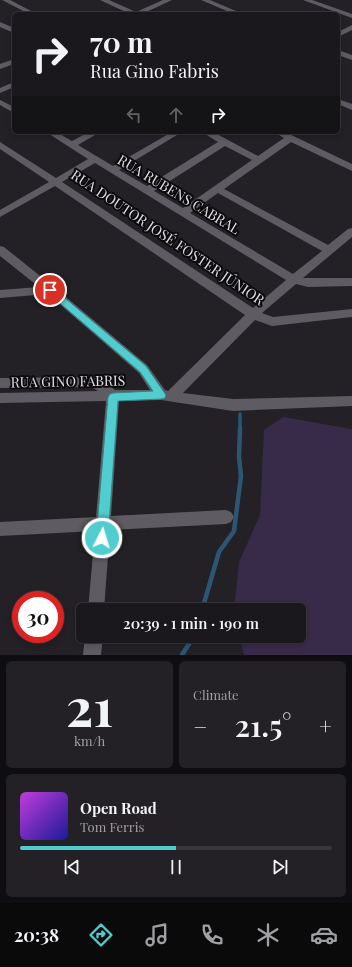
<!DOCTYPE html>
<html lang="en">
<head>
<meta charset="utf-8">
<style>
	body { margin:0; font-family:"Playfair Display",serif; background:#232125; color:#f1f3f6; height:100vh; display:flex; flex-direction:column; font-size:15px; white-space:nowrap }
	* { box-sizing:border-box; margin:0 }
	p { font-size:13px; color:#9fa0a3 }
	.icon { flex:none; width:22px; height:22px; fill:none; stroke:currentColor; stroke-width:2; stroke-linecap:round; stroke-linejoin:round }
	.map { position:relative; height:655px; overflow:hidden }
	.panel { display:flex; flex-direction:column; gap:6px; padding:6px; background:#0e0d0f; flex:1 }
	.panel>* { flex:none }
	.guide { position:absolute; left:12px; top:12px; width:328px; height:122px; border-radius:6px; box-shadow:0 2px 6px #0003,0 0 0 1px #38373b; background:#1a181c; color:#f1f3f6; overflow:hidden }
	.speed { position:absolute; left:12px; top:591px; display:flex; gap:8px; font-size:20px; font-weight:700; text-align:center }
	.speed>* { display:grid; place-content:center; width:52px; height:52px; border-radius:50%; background:#1a181c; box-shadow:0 2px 6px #0003,0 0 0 1px #38373b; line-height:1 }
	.speed .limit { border:6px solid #d22; background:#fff; color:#111 }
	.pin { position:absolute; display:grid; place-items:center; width:34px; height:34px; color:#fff; margin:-17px; border:2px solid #fff; border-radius:50%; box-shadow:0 1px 4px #0007 }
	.me { position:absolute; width:44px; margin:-22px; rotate:5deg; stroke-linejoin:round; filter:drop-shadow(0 0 3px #0008) }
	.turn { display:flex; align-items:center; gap:14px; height:84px; padding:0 12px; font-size:18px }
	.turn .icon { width:52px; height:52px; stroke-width:2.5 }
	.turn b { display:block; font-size:28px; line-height:34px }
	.lanes { display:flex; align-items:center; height:38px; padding:0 12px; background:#0003; justify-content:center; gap:20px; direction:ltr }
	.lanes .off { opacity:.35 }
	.big { font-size:30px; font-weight:600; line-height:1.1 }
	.panel .widget { flex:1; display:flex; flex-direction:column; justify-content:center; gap:6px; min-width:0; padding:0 14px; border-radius:6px; background:#232125 }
	.panel .dial { align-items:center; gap:0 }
	.dial b { font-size:52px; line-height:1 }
	.song { display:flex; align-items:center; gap:12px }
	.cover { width:48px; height:48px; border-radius:6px; background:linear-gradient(135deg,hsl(290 70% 55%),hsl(240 70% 35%)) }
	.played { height:4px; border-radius:2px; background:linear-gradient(90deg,#52cdcf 50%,#38373b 50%) }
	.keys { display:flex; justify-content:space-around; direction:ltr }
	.heat { display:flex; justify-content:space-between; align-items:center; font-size:22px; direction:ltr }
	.panel .tiles { flex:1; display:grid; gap:6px; grid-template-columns:1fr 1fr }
	.widget:last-child { grid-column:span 2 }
	.trip { position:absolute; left:76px; top:603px; width:230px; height:40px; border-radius:6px; background:#1a181c; box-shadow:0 2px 6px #0003,0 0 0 1px #38373b; font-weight:600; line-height:40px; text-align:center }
	.menu { display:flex; height:64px; justify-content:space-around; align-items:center; background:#0a0a0b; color:#9fa0a3 }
	.menu .icon { width:28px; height:28px }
	.menu .current { color:#52cdcf }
	.menu b { font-size:18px; color:#f1f3f6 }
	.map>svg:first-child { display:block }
</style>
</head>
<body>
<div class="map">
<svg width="352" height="655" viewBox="0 0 352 655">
	<rect width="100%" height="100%" fill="#232026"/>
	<polygon fill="#382a49" points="283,417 352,429 352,655 244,655 239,636 299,636 299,610 234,610 239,562 260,515 264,430"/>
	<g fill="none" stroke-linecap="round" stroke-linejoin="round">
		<polyline stroke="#2b5775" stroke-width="3.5" points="240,429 240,414"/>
		<g stroke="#2b5775" stroke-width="4.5">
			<polyline points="202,610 219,552 234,531 241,476 239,457 240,428"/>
			<polyline points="182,655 194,636"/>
		</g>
		<g fill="#5e5b62" fill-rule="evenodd">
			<polygon points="2,0 10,0 37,14 29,14"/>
			<polygon points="100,0 109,0 136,12 163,0 172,0 142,14 130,14"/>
			<polygon points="201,0 210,0 243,14 234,14"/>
			<polygon points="303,0 312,0 352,14 352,18"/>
			<polygon points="0,22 14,28 14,33 0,27"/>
			<polygon points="352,25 352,30 338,37 338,32"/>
			<polygon points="338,50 352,55 352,60 338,55"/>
			<polygon points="14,59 14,64 0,69 0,64"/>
			<polygon points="14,82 14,87 0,93 0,88"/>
			<polygon points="338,99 352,104 352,110 338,104"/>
			<polygon points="0,100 14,107 14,113 0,105"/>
			<path d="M46,132H56L72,141L89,132H100L78,145L113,166L172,132H182L119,170L147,186L218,142L202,132H213L258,156L284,138L274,132H285L352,164V171L291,142L224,189L328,245L348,229L352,228V237L303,278H352V286L308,287L296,284L262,313L273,317L352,309V317L272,326L255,320L183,393L233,399L352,396V406L233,411L161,400L119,401L111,516L226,510L231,512L234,517L231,522L226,524L110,530L104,610H88L95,531L0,536V522L96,517L106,401L0,403V393L98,391L92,387L0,388V378L92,377L105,380L115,390H150L139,373L48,294L0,298V290L39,287L0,256V246L4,247L54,287L147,365L165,390L168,391L245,315L55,186L0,217V210L49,182L0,149V142L56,178L88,159ZM225,146L252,160L183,208L154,191ZM95,163L286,280L253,308L62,182ZM218,193L322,251L293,274L190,213Z"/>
			<polygon points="85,636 103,636 101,655 83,655"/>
		</g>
	</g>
	<polygon fill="#52cdcf" stroke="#358587" points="50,287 53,288 146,366 166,395 165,398 161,399 118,401 108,538 106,542 102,543 98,542 96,538 108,397 110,394 113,393 153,391 140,372 47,292 46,290"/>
	<g text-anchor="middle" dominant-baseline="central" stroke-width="4" stroke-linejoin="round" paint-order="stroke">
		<g font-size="14" fill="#e0dee2" stroke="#0b0a0d">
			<text transform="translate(179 194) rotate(31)">RUA RUBENS CABRAL</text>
			<text transform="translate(168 237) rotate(34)">RUA DOUTOR JOSÉ FOSTER JÚNIOR</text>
			<text transform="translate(68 381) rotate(-1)">RUA GINO FABRIS</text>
		</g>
	</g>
</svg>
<div class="speed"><div class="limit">30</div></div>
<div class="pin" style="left:50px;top:290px;background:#d93025"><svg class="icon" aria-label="arrive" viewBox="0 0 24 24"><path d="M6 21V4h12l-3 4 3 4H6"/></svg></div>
<svg class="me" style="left:102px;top:538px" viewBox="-20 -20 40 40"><circle r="17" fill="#52cdcf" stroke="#fff" stroke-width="3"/><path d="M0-11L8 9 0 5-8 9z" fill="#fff"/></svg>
<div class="trip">20:39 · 1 min · 190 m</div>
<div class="guide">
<div class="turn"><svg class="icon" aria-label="right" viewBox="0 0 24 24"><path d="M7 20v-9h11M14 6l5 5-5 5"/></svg><div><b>70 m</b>Rua Gino Fabris</div></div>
<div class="lanes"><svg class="icon off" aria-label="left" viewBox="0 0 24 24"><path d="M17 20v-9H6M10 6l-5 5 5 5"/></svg><svg class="icon off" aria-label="ahead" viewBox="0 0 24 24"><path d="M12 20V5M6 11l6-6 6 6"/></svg><svg class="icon" aria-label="right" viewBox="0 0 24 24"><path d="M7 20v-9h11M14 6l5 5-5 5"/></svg></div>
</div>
</div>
<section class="panel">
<div class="tiles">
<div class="widget dial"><b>21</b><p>km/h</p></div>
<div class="widget"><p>Climate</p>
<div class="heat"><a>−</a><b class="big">21.5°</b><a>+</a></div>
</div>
<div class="widget">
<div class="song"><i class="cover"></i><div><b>Open Road</b><p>Tom Ferris</p></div></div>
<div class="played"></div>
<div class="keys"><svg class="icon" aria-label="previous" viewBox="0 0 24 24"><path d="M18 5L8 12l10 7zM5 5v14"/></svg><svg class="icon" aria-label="pause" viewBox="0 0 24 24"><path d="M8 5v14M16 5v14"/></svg><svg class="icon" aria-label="next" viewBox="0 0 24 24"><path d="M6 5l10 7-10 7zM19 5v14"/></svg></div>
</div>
</div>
</section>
<nav class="menu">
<b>20:38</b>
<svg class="icon current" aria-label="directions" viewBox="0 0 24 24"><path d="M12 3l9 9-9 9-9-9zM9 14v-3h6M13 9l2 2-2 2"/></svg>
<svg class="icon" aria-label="music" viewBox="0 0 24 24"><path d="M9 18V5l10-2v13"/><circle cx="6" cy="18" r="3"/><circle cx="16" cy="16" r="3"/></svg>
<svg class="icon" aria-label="phone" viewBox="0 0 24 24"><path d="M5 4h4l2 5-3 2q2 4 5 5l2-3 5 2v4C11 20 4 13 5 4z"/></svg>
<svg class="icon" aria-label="climate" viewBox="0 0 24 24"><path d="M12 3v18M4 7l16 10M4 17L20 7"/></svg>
<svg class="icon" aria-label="car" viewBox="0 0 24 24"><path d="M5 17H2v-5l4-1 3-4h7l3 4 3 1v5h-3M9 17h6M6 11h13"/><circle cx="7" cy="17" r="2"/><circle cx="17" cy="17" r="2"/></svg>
</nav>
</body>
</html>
